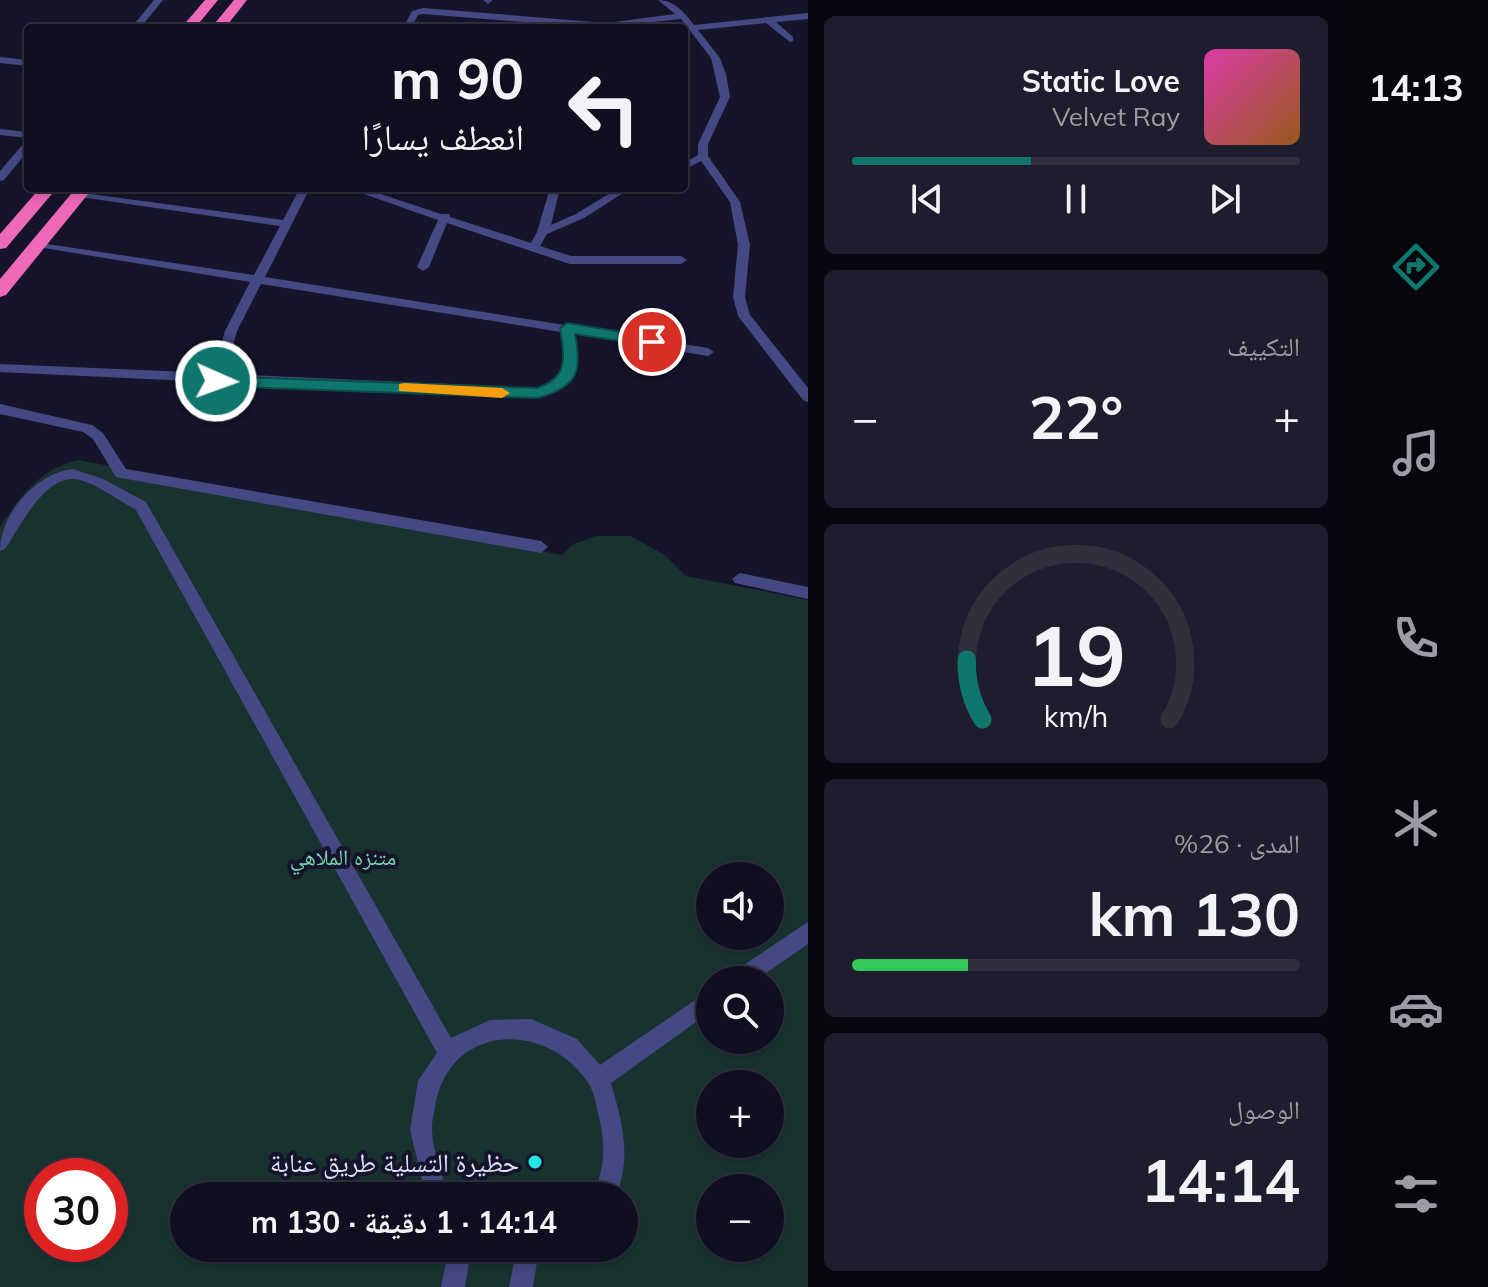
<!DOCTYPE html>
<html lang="ar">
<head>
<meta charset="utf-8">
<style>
	body { margin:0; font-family:Mulish,"Noto Naskh Arabic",sans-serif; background:#1e1d2d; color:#f1f3f6; direction:rtl; height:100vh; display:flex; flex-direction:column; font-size:30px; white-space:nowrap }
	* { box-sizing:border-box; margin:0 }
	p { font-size:26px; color:#9c9ca5 }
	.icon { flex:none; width:44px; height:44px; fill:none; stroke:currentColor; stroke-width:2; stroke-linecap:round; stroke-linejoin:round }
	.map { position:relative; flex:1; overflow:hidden; direction:ltr }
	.drawer { display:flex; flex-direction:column; gap:16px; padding:16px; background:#090812; width:536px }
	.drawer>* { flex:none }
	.hud { position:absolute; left:24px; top:24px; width:664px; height:168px; border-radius:8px; box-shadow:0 4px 12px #0003,0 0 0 2px #302f3e; direction:rtl; background:#100f20; color:#f1f3f6; overflow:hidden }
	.fabs { position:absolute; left:696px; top:862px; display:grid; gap:16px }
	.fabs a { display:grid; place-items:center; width:88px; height:88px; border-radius:50%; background:#100f20; box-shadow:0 4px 12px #0003,0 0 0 2px #302f3e; font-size:40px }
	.speed { position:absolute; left:24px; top:1158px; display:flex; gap:16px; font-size:40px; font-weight:700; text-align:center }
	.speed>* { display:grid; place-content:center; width:104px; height:104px; border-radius:50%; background:#100f20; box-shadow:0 4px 12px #0003,0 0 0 2px #302f3e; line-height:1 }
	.speed .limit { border:12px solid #d22; background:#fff; color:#111 }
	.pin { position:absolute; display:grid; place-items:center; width:68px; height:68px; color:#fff; margin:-34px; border:4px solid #fff; border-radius:50%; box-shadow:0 2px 8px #0007 }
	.me { position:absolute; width:88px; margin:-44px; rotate:92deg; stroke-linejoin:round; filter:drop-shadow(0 0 6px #0008) }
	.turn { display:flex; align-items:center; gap:28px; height:168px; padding:0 32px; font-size:36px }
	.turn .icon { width:104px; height:104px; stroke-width:2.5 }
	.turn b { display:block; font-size:56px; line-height:68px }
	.big { font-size:60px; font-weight:700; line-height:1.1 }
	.drawer .card { flex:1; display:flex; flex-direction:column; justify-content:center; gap:12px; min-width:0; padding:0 28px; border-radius:12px; background:#1e1d2d }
	.drawer .dial { align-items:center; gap:0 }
	.dial svg { height:208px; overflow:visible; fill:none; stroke:#302f3e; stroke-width:7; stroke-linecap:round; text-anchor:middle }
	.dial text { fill:#f1f3f6; stroke:none }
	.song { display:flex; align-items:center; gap:24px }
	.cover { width:96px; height:96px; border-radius:12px; background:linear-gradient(135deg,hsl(320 70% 55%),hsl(30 70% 35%)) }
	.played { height:8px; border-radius:4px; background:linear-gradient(90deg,#0f766e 40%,#302f3e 40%) }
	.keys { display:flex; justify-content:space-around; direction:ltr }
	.heat { display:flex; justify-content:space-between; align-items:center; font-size:44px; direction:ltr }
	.charge { height:12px; border-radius:6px; background:linear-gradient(90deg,#34c759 26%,#302f3e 0) }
	.trip { position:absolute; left:170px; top:1182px; width:468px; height:80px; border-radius:40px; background:#100f20; box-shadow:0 4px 12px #0003,0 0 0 2px #302f3e; font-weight:700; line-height:80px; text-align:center; direction:rtl }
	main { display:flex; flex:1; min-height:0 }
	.dock { display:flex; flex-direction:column; width:144px; justify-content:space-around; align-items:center; background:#06060d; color:#9c9ca5 }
	.dock .icon { width:56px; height:56px }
	.dock .current { color:#0f766e }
	.dock b { font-size:36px; color:#f1f3f6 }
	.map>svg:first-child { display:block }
</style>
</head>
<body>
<main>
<nav class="dock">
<b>14:13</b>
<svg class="icon current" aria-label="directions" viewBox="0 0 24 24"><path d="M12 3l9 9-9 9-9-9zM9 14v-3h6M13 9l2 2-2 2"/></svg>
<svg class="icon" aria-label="music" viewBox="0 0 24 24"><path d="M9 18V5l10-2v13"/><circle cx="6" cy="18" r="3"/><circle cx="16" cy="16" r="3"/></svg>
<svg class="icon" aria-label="phone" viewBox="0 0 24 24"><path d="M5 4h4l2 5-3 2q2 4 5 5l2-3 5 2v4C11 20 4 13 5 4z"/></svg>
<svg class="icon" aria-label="climate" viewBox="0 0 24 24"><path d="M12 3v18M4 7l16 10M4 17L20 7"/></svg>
<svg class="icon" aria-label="car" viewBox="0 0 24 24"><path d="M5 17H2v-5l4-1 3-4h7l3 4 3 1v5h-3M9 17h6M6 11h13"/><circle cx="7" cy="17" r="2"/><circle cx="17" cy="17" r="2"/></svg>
<svg class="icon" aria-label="filters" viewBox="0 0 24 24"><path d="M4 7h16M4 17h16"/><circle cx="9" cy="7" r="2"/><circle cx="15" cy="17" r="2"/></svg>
</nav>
<section class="drawer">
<div class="card">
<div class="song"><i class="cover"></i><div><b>Static Love</b><p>Velvet Ray</p></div></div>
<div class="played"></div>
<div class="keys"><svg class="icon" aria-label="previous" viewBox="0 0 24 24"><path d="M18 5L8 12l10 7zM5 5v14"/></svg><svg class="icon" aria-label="pause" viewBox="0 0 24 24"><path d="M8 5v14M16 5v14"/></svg><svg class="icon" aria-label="next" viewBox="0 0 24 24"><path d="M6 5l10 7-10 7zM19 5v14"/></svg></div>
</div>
<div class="card"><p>التكييف</p>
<div class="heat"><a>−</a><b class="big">22°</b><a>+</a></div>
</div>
<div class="card dial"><svg viewBox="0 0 100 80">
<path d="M14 69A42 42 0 1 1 86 69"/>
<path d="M14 69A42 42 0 0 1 8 46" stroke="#0f766e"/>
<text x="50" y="56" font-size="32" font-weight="700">19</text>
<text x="50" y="72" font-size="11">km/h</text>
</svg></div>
<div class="card"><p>المدى · 26%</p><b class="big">130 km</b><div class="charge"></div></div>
<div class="card"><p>الوصول</p><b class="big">14:14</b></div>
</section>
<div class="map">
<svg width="808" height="1287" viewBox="0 0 808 1287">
	<rect width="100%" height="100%" fill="#15142a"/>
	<path fill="#18332f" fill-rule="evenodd" d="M79,460L562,555L572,545L596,536H630L665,555L686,576L808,600V1287H0V527C21,496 40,468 79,460ZM710,876H770V936H710ZM710,980H770V1040H710ZM710,1084H770V1144H710ZM42,1176H110V1244H42ZM710,1188H770V1248H710ZM184,1196H624V1248H184Z"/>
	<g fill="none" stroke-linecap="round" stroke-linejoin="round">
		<g fill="#454983" fill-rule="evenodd">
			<polygon points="154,0 163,0 140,28 131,28"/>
			<polygon points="483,0 492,0 492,1 488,4"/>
			<path d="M658,0C674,0 685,13 694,25L808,13V19L776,22L793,37V41L790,42L766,23L698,30L720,58L726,74L730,97L708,144V156L740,202L750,245L745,297L750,315L808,388V402L803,400L738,316L733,297L738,245L730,202L701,161L684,170V163L698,155V144L720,97L711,58L681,19L599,28L423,14L418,15L411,28H403L412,11L423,8L607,23L675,14Z"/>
			<polygon points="0,57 28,60 28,66 0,63"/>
			<polygon points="0,129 28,132 28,138 0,135"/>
			<polygon points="28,142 28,151 4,180 0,181 0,171 24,143"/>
			<path d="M300,188H310L265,277L708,348L714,352L708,356L574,334C580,372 576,386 538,398L221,383L216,385L210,382L0,372V364L212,373L225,331L250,282L38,247L32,244L34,242L254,275L280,226L80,197L75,194L76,192L283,220ZM261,284L561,332C566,361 569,378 538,388L225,374L237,331Z"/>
			<polygon points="347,188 363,188 441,214 449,214 450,217 531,243 537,232 550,188 560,188 551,225 576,214 618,188 631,188 584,218 547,234 540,246 571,256 681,256 687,260 681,264 570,264 447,223 429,267 423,271 417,267 438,220"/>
			<polygon points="0,404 92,425 103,433 126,469 541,541 548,547 541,553 121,478 116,477 93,439 83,432 0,414"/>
			<path d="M73,469L103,479L146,502L451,1038L490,1020L531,1019L577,1039L600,1065L710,990V1012L611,1083C622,1122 632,1156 616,1196H593C605,1168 606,1143 598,1113C596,1104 594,1092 589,1084C547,1019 448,1023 435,1107C434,1114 431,1123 432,1131C433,1152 443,1175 448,1196H426L410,1130L418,1081L437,1053L136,510C118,500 100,486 80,480C46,471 20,527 5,549L0,551C0,514 36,473 73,469Z"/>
			<polygon points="740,573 808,587 808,599 735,583 732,579"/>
			<polygon points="808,922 808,944 756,980 729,980 732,973"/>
			<polygon points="449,1248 471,1248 465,1287 441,1287"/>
			<polygon points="517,1248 539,1249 533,1287 509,1287"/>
		</g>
		<g fill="#ee69b8" fill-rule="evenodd">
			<polygon points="205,0 218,0 195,28 181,28"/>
			<polygon points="234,0 247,0 225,28 211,28"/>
			<polygon points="40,188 57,188 6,248 0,249 0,234"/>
			<polygon points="76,188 93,188 6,295 0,297 0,279"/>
		</g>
	</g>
	<path fill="#0f766e" stroke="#0a4d48" stroke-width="2" d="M567,323L652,337L659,342L652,346L575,334C582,373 578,386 538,398L216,386L208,381L216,376L537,388C570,377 564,356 560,328Z"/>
	<polygon fill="#f59e0b" points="404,383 502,388 510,393 502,398 399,391 399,384"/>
	<circle fill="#22e6e3" stroke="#15142a" stroke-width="3" cx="535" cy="1162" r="8"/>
	<g text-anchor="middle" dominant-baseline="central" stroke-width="8" stroke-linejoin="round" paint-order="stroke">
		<g font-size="22" fill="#73d5b1" stroke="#15142a">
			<text x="343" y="857">متنزه الملاهي</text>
		</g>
		<g font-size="26" fill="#e0e0fc" stroke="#15142a" text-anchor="end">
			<text x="519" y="1162">حظيرة التسلية طريق عنابة</text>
		</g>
	</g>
</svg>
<div class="fabs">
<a><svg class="icon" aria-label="sound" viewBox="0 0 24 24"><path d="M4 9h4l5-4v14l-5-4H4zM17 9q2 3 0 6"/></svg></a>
<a><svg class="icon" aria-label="search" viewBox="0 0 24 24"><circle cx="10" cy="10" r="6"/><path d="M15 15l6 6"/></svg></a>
<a>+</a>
<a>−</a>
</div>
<div class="speed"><div class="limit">30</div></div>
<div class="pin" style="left:652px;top:342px;background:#d93025"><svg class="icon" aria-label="arrive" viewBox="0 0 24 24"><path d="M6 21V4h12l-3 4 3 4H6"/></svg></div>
<svg class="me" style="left:216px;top:381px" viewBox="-20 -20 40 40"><circle r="17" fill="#0f766e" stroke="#fff" stroke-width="3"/><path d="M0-11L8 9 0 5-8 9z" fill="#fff"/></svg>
<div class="trip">14:14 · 1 دقيقة · 130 m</div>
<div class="hud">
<div class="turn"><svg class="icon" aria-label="left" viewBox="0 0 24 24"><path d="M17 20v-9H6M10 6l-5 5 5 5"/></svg><div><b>90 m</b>انعطف يسارًا</div></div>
</div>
</div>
</main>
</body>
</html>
